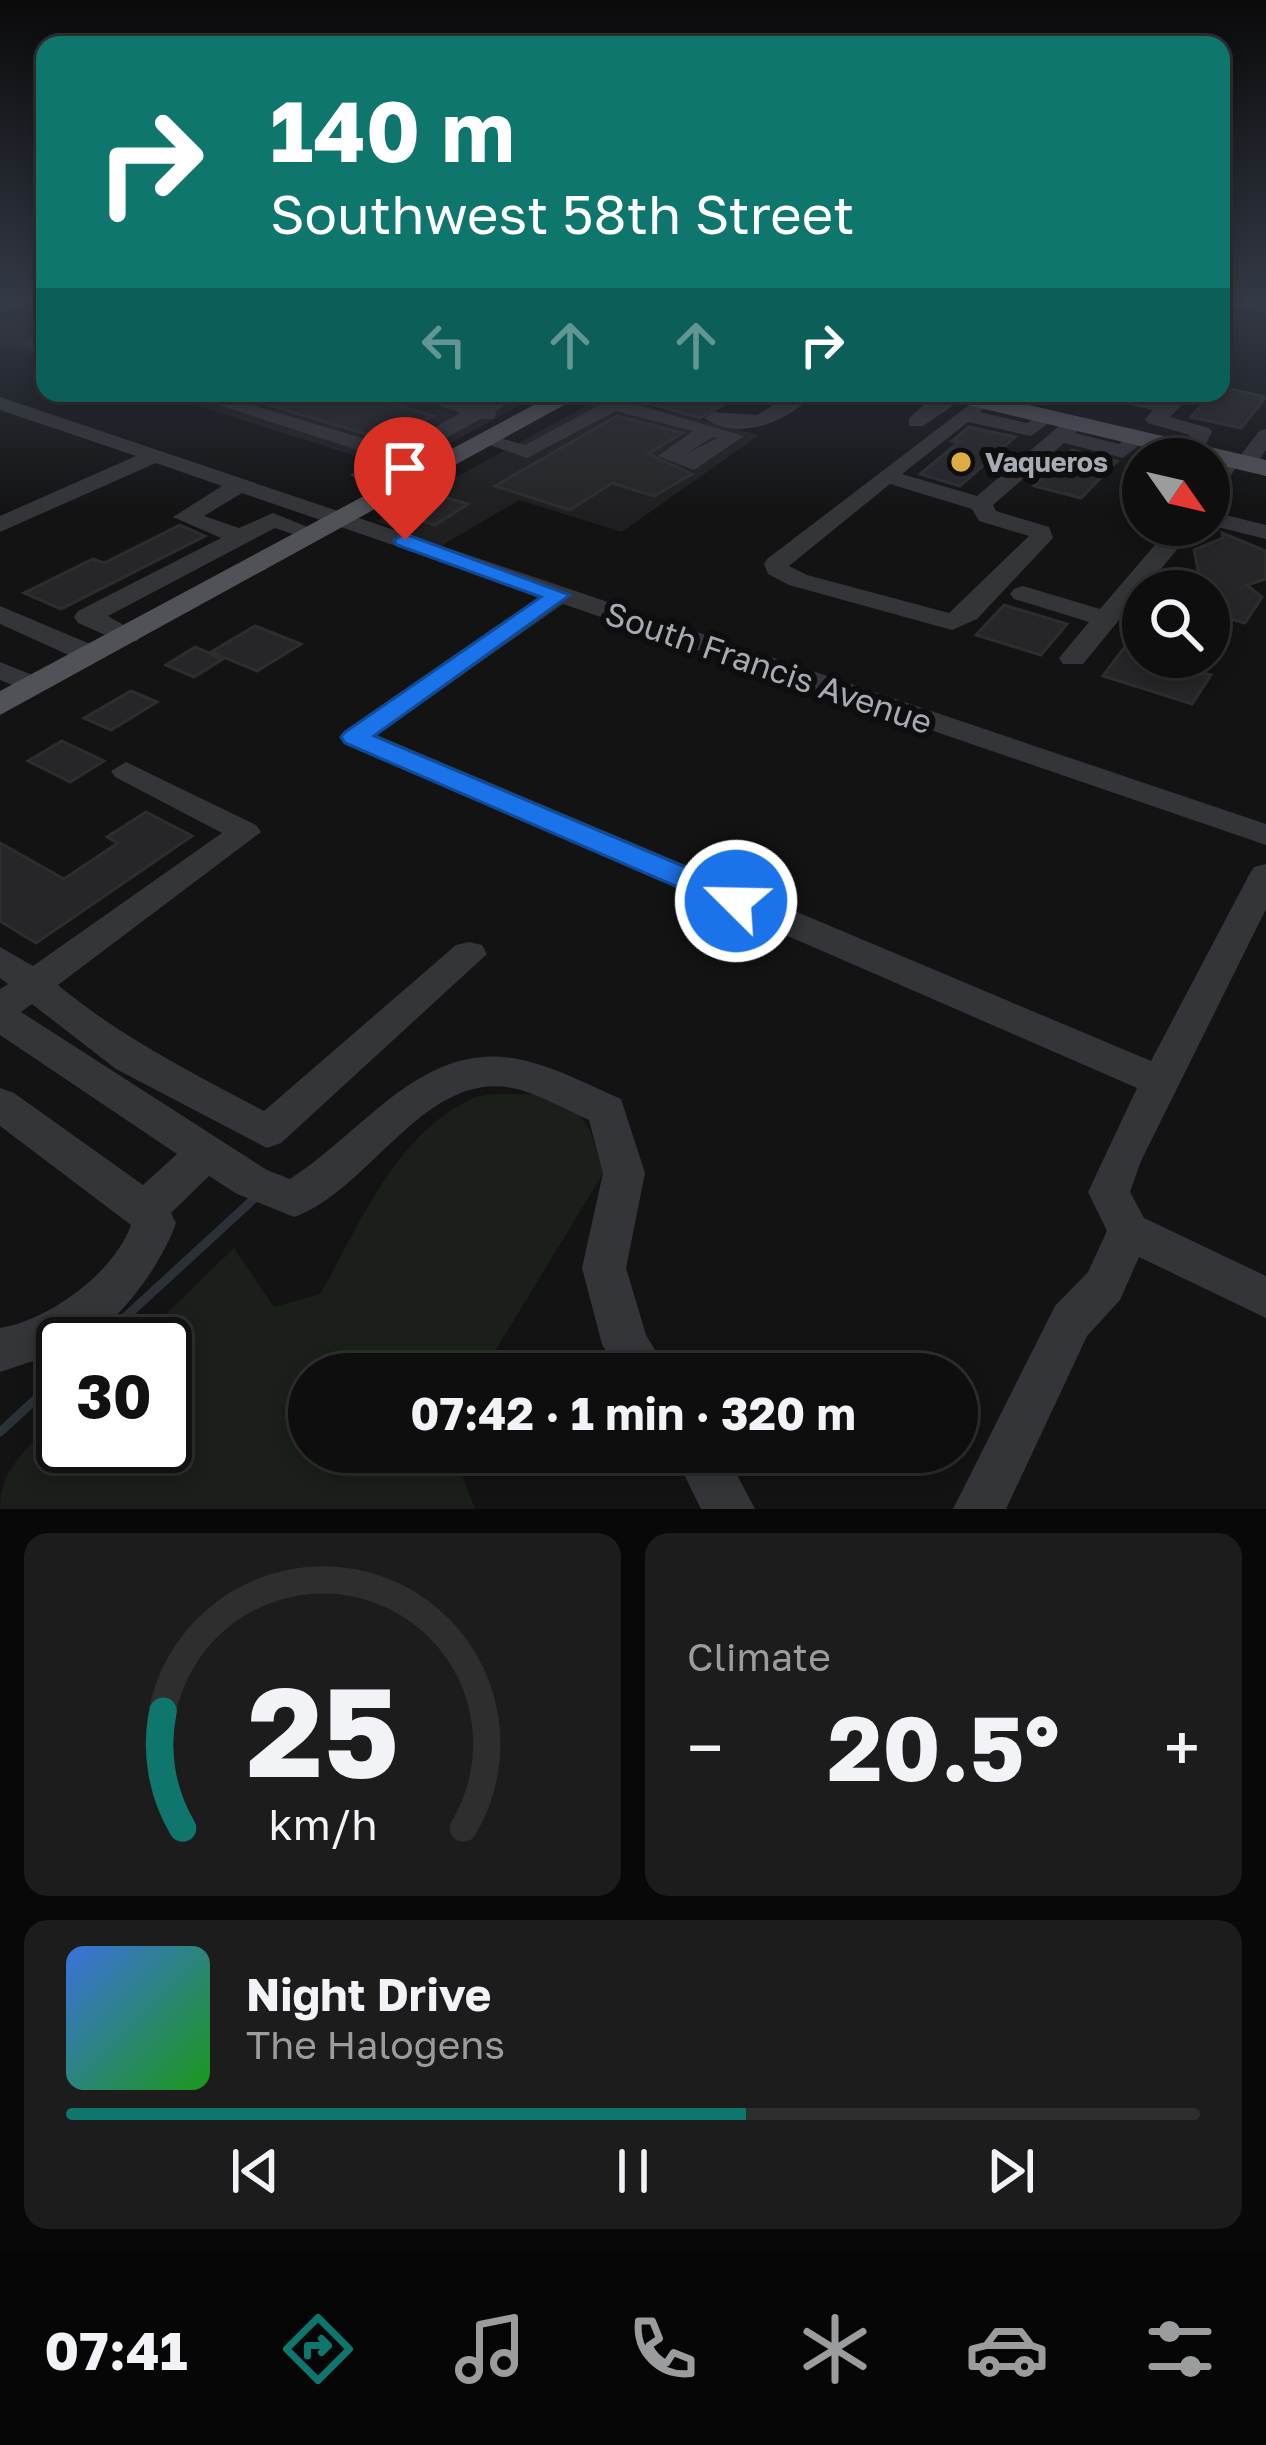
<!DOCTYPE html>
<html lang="en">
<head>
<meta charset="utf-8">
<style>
	body { margin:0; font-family:"Golos Text",sans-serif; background:#1c1c1d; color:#f1f3f6; height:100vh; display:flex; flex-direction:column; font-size:45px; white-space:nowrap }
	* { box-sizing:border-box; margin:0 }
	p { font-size:39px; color:#9b9c9e }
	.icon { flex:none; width:66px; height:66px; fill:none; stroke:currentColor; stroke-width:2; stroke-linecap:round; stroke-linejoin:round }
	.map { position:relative; height:1509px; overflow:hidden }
	.details { display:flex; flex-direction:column; gap:24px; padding:24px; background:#080808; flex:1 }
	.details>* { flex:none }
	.banner { position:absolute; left:36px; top:36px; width:1194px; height:366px; border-radius:24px; box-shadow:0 6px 18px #0003,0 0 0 3px #2e2e2f; background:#0f766e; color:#fff; overflow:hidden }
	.needle { width:78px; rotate:124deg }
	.tools { position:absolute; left:1122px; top:438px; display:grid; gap:24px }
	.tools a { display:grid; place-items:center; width:108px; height:108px; border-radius:50%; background:#0e0e0f; box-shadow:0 6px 18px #0003,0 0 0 3px #2e2e2f; font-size:60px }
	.speed { position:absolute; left:36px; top:1317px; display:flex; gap:24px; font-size:60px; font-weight:700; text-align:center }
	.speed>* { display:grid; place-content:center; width:156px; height:156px; border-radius:50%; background:#0e0e0f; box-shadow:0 6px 18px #0003,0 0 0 3px #2e2e2f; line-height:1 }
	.speed .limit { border:6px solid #111; border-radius:18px; background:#fff; color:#111 }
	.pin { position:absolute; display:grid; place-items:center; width:102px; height:102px; color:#fff; margin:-123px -51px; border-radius:50% 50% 50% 0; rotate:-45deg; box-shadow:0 0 12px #0007 }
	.pin .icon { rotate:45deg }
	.me { position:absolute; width:132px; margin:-66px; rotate:293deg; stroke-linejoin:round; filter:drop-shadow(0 0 9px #0008) }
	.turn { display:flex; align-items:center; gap:42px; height:252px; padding:0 36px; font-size:54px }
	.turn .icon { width:156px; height:156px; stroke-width:2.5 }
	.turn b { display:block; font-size:84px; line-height:102px }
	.lanes { display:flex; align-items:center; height:114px; padding:0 36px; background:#0003; justify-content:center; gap:60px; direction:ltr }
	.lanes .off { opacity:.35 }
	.big { font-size:90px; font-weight:700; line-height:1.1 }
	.details .tile { flex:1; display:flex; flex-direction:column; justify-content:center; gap:18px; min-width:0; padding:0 42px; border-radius:24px; background:#1c1c1d }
	.details .dial { align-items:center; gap:0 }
	.dial svg { height:312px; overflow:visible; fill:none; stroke:#2e2e2f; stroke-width:7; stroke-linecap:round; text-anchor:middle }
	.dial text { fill:#f1f3f6; stroke:none }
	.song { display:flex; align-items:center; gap:36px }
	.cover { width:144px; height:144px; border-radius:18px; background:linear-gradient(135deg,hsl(220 70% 55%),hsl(120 70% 35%)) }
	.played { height:12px; border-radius:6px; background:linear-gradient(90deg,#0f766e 60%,#2e2e2f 60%) }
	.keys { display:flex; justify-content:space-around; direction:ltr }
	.heat { display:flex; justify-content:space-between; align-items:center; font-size:66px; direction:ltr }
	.details .tiles { flex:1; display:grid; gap:24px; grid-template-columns:1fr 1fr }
	.tile:last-child { grid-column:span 2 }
	.trip { position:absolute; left:288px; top:1353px; width:690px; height:120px; border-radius:60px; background:#0e0e0f; box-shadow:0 6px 18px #0003,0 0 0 3px #2e2e2f; font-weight:700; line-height:120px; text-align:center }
	.tab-bar { display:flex; height:192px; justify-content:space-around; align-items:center; background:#060606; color:#9b9c9e }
	.tab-bar .icon { width:84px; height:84px }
	.tab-bar .current { color:#0f766e }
	.tab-bar b { font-size:54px; color:#f1f3f6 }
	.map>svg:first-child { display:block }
</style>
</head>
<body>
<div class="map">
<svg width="1266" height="1509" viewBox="0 0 1266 1509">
	<rect width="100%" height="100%" fill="#131314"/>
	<g fill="#1f1f21">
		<polygon points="32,300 45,300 45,358 0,344 0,311"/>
		<polygon points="157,393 543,393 400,470"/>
		<polygon points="606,395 759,435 622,532 519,500 441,546 376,521"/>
	</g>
	<path fill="#1a1f1a" d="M530,1094L569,1102L590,1130L604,1172L481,1374H309V1452H453L475,1509H0C0,1465 33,1443 63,1414V1446H165V1344H135L234,1248L274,1307L320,1294C361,1224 395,1133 474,1098C489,1092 513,1095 530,1094Z"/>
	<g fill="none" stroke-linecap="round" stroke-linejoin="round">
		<g stroke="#2b3137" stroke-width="9">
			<polyline points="96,1344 257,1196"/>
			<polyline points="0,1432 63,1374"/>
		</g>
	</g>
	<g fill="#262628" stroke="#2d2d30" stroke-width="3">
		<polygon points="1221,387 1266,397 1241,428 1191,417 1212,393 1221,393"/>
		<polygon points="229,393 355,393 434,416 385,440"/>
		<polygon points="654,393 744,393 700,418 640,401"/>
		<polygon points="617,416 682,433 648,454 692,474 654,496 612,483 570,510 495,486"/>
		<polygon points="969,427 1015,437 960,486 920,474 959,442 952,441"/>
		<polygon points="1072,450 1117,461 1081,498 1034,486"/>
		<polygon points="441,496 468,504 435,525 406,516"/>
		<polygon points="180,525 205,536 61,609 24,593 93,559 104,563"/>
		<polygon points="1222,533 1266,551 1266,579 1247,585 1262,597 1245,623 1209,613 1209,591 1162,591 1161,578 1199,575 1194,550 1223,538"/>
		<polygon points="1004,605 1067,624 1041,655 976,635"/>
		<polygon points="255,626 301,644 257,671 211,652"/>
		<polygon points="195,647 223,659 194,677 166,665"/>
		<polygon points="1124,648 1143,657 1211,675 1192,704 1103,676"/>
		<polygon points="131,691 157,702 111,730 84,718"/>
		<polygon points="62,741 104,761 70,782 28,761"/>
		<polygon points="146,812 192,836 36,943 0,921 0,843 64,879 118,843 107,837"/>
	</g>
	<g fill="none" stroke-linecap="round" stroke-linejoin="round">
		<g fill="#343539" fill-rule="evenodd">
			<polygon points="30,300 28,304 0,312 0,301"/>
			<polygon points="1221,300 1266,303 1266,313 1221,304"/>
			<polygon points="45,333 45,354 21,344"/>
			<polygon points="182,393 213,393 395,448 461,413 404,393 435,393 477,405 500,393 525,393 496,411 495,419 481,419 416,454 443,462 443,472 400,463 361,482 350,475 379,457"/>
			<path d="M793,393H816C788,421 740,443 704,418L714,412L757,415Z"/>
			<polygon points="947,393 967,396 923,426 909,426 909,418 929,400"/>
			<polygon points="1129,393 1164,401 1172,393 1193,393 1170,417 1209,428 1212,432 1200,455 1192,456 1181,450 1190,435 1148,423 1145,419 1153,410 1122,403 1119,399"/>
			<path d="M982,395L992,401L980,412L1027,423L1047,411L1057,417L1031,436L968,422L902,474L977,496L1065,421H1079L1082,425L1075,433L1119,444L1138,432L1148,438L1123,458L1064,443L993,505L996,511L1049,527L1053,538L977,619L952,630L789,585L768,574L764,564L767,559ZM890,484L972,509L979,521L1029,536L949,613L807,575L789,566Z"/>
			<polygon points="0,397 1266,824 1266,845 563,604 377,735 1151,1061 1249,875 1254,867 1266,864 1266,909 1141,1161 1130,1192 1144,1218 1266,1276 1266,1318 1139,1257 1120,1300 1087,1336 1006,1509 953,1509 1055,1306 1088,1272 1107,1231 1088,1192 1137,1088 345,743 340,737 345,731 541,596 242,493 204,516 239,528 273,513 325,534 313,541 275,528 108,616 141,635 137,641 119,641 78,623 74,617 78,611 221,538 173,517 222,486 156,463 0,532 0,516 136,456 0,410"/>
			<path d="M613,398L744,436L694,470L658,456L693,431L616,411L527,458L475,440L486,434L525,445ZM713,437L717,438L686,454Z"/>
			<polygon points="1266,429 1266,450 1254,468 1237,466 1217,496 1209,498 1209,475 1223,454 1240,456 1259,431"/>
			<polygon points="1209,511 1266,525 1266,539 1209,525"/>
			<polygon points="1172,525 1197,525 1083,664 1063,664 1059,658 1089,622 1014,599 1010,594 1014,589 1023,586 1100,609"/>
			<polygon points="0,606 102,649 106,655 92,663 82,661 0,624"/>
			<polygon points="0,662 45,680 49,686 35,694 0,680"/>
			<path d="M126,762L256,825L261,832L58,985C122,1038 191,1072 264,1111L456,945L469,942L482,945L487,954L281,1143L267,1148L116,1069L32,1004L21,1012L267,1170L290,1179C367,1130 425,1035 527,1061C559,1069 591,1086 621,1099L645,1173L626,1268L646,1335L669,1374H618L602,1344L582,1268L603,1173L589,1120C567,1110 544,1097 521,1090C427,1063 373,1189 294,1217L237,1194L209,1176L171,1213L176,1223C163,1262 109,1344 63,1344L60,1352L0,1372V1328C49,1320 114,1273 131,1225L0,1126V1088L14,1093L143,1185L177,1154L0,1035V989L8,984L0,978V947L33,966L222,833L115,777L111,771Z"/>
			<polygon points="673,1452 725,1452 755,1509 701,1509"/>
		</g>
		<g fill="#515258" fill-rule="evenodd">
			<polygon points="556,393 586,393 0,715 0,691"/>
			<polygon points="934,393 977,393 1266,460 1266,476 938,398"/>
		</g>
	</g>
	<linearGradient id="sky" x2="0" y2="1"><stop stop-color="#0a0a0b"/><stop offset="0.59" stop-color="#333945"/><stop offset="1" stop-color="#333945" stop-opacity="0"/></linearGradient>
	<rect width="1266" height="512" fill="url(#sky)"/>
	<polygon fill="#1a73e8" stroke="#114b97" stroke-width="3" points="405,534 570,595 374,736 747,893 752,901 747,908 726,908 345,743 341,737 345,732 541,597 397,545 394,540"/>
	<circle fill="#ddac42" stroke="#0e0e0f" stroke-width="4.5" cx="961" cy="462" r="12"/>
	<g text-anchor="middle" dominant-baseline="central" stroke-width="12" stroke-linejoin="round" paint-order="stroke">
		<g font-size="27" font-weight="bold" fill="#a6aab3" stroke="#0e0e0f" text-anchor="start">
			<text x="985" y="462">Vaqueros</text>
		</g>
		<g font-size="33" fill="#a6aab3" stroke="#0e0e0f">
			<text transform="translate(769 667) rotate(19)">South Francis Avenue</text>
		</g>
	</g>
</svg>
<div class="tools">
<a><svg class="needle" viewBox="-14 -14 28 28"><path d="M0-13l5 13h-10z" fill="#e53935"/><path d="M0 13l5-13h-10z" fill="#9b9c9e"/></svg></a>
<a><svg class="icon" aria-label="search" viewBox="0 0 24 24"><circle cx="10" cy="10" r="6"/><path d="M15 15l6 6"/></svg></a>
</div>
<div class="speed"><div class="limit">30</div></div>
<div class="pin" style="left:405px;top:540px;background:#d93025"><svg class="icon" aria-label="arrive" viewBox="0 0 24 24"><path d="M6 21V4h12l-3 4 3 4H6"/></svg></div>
<svg class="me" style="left:736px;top:901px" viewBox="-20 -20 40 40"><circle r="17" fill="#1a73e8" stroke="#fff" stroke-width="3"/><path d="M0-11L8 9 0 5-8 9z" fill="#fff"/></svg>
<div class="trip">07:42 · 1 min · 320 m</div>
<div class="banner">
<div class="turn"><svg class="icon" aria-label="right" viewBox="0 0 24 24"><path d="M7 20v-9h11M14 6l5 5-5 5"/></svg><div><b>140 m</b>Southwest 58th Street</div></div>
<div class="lanes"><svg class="icon off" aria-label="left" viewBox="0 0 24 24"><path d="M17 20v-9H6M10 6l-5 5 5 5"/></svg><svg class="icon off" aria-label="ahead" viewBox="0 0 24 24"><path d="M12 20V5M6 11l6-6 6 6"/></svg><svg class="icon off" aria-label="ahead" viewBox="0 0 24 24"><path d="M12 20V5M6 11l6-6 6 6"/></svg><svg class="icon" aria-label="right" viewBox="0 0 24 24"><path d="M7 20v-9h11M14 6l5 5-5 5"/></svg></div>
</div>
</div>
<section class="details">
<div class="tiles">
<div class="tile dial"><svg viewBox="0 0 100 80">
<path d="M14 69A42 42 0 1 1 86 69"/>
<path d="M14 69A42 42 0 0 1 9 39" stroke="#0f766e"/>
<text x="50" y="56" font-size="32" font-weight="700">25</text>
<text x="50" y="72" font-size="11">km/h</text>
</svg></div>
<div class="tile"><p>Climate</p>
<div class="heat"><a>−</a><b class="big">20.5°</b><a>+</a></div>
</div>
<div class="tile">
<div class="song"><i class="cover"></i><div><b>Night Drive</b><p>The Halogens</p></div></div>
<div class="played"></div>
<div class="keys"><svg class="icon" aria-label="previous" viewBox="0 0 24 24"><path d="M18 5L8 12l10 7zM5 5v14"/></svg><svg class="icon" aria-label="pause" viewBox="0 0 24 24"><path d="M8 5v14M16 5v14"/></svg><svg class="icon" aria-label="next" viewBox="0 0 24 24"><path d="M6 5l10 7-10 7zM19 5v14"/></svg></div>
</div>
</div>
</section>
<nav class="tab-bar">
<b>07:41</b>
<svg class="icon current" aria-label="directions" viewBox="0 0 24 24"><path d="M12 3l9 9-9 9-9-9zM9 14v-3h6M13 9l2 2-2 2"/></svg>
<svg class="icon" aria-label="music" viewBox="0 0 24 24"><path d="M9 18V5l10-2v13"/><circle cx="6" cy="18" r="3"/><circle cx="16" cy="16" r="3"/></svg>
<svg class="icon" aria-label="phone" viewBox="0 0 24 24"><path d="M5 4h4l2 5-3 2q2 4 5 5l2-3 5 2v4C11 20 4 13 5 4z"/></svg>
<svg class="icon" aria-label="climate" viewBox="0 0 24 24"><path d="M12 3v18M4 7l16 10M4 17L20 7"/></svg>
<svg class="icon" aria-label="car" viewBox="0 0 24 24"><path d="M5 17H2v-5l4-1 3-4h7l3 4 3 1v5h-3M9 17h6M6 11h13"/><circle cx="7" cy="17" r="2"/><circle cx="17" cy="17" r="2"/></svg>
<svg class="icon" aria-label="filters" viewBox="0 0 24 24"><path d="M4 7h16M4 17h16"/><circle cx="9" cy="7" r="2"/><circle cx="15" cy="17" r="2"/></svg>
</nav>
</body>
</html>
